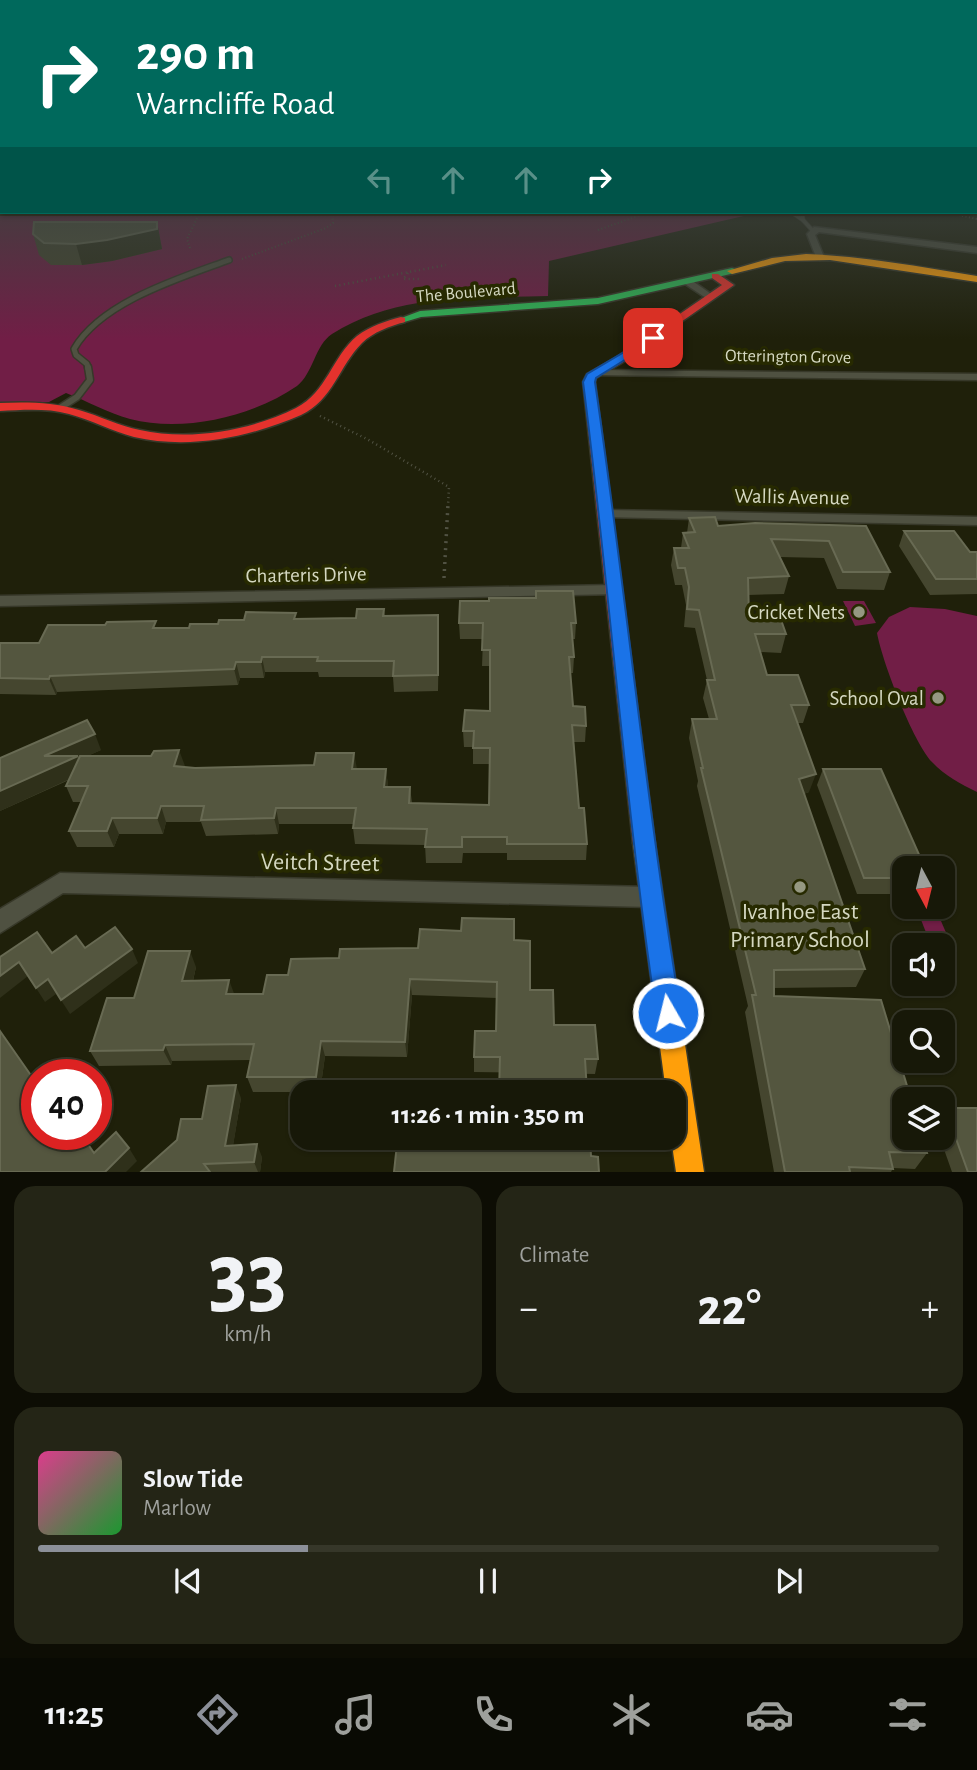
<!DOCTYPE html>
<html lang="en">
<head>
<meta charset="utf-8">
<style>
	body { margin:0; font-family:"Alegreya Sans",sans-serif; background:#242516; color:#f1f3f6; height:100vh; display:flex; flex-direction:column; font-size:26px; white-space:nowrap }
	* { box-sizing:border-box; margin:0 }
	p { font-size:23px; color:#9ea09c }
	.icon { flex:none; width:38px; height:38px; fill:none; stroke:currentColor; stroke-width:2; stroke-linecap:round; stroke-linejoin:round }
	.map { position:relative; height:1172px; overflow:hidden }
	.details { display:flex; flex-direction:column; gap:14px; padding:14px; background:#0d0d04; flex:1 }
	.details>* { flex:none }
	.hud { position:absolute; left:0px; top:0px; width:978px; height:214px; box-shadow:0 2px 5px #0004,0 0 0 2px #363729; background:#00695c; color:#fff; overflow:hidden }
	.needle { width:46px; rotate:173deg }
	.tools { position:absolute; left:892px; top:856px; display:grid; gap:14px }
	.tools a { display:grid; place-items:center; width:63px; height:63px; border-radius:14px; background:#171808; box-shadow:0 2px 5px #0004,0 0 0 2px #363729; font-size:35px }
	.speed { position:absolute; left:21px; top:1059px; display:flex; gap:14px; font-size:35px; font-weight:700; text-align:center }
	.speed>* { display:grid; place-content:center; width:91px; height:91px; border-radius:50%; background:#171808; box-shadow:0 2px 5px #0004,0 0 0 2px #363729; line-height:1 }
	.speed .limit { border:10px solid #d22; background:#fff; color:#111 }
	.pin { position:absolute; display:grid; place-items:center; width:60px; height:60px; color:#fff; margin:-30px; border-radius:14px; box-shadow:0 4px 10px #0006 }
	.me { position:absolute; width:77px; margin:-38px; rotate:352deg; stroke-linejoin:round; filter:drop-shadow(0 0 5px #0008) }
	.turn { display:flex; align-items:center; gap:24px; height:147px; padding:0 21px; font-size:32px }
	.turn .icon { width:91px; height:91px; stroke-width:2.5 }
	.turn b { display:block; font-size:49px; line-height:60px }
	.lanes { display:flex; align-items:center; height:66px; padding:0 21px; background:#0003; justify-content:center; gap:35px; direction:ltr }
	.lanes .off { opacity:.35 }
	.big { font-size:52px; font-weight:700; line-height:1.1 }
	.details .card { flex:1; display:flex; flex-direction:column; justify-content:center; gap:10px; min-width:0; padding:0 24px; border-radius:21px; background:#242516 }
	.details .dial { align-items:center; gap:0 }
	.dial b { font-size:91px; line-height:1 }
	.song { display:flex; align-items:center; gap:21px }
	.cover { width:84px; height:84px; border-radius:10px; background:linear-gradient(135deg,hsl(330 70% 55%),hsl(130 70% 35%)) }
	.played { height:7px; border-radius:4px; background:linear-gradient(90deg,#8c9099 30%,#363729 30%) }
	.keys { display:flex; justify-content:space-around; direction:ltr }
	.heat { display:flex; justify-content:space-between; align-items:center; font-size:38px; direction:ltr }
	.details .tiles { flex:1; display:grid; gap:14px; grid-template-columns:1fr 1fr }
	.card:last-child { grid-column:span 2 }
	.trip { position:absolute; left:290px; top:1080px; width:396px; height:70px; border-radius:21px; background:#171808; box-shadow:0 2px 5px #0004,0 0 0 2px #363729; font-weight:700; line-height:70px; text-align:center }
	.tab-bar { display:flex; height:112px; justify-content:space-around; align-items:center; background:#090a03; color:#9ea09c }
	.tab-bar .icon { width:49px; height:49px }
	.tab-bar .selected { color:#8c9099 }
	.tab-bar b { font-size:32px; color:#f1f3f6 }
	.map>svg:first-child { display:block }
</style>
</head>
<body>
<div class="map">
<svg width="977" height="1172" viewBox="0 0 977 1172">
	<rect width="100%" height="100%" fill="#1f200a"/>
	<g fill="#711e46">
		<path d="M0,175L2,212H742L748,215L549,261L548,296C475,298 397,293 332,334C315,345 313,374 297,386C252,417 183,433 130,419C108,413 87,401 66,393L49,402L0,404Z"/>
		<polygon points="843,601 864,601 876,623 855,626"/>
		<path d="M910,607L945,609L977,616V792C961,784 945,776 932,762C913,742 882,661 877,633L889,617Z"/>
		<polygon points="916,907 935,907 947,935 927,935"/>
	</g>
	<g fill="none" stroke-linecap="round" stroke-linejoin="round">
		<g stroke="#373829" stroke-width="5">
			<g id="lane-far2">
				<polyline points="791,212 803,220"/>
				<polyline points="802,212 803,220 813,231"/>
				<polyline points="226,261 229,260"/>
			</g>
		</g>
		<g stroke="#373829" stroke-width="8">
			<path id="lane-far1" d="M88,369L87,364L76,355L74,349C101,302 180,278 229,260"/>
		</g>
		<g stroke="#373829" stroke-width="9">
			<polyline id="lane" points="60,408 77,397 90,380 88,367"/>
		</g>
		<g stroke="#373829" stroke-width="3">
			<g id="street">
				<polygon points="814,227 977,247 977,253 819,232 815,235 824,257 820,260 816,257 807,234"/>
				<polygon points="685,280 691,280 714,296 706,298 685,284"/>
				<polygon points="598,370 977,374 977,380 594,375 592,373"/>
				<polygon points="607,510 977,517 977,525 602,517 600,514 602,511"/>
				<polygon points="614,585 622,590 620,594 0,606 0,596"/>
				<polygon points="60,873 650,887 658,890 661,897 658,904 650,907 63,893 0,933 0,909"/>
			</g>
		</g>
		<g stroke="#373829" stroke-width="3">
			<polygon id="fast" points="732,268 735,269 735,273 598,304 421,317 401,323 396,320 420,311 598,298"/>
		</g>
		<g stroke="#373829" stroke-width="3">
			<g id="slow">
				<path d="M806,254C864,256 920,267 977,276V282L830,260L785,261L732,274L727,271L772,258Z"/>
				<polygon points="644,834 652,837 655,843 704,1172 676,1172 671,1138 674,1138 674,1092 666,1092 633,843 636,837"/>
			</g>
		</g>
		<g stroke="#373829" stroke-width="3">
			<g id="jam">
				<polygon points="712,274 718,274 734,285 625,361 596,378 595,382 655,843 652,849 644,852 636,849 633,843 583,382 587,374 617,357 722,285 712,278"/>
				<path d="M401,317L405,318V322C390,326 373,332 362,343C339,366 333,400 301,415C250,437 190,450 134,437C112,431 91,420 69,414C47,408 23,410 0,411V403C27,402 53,402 79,410C100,416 119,426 140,430C190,441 250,431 296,408C327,392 332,357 357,336C370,326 386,321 401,317Z"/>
			</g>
		</g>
		<g stroke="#515243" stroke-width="2" stroke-dasharray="1 2.5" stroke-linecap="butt">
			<polyline points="945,212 977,219"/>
			<polyline points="598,230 649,212"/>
			<polyline points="190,248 187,239 200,212"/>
			<polyline points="242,259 326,228 333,223 332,212"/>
		</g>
		<g stroke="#515243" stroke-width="2.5" stroke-dasharray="1 3.5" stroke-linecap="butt">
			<polyline points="408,273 403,279 419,279"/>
			<polyline points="335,286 446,265"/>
			<polyline points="320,416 367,439 449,487 448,506"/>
		</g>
		<polyline stroke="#515243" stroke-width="3.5" stroke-dasharray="2 5" stroke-linecap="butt" points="444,578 448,504"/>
		<use href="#lane-far2" stroke="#4f5141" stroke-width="3.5"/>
		<use href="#lane-far1" stroke="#4f5141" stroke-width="5"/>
		<use href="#lane" stroke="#4f5141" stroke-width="6"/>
		<use href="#street" fill="#4f5141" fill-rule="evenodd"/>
		<use href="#fast" fill="#30b455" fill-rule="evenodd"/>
		<use href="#slow" fill="#ff9f0a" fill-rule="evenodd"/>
		<use href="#jam" fill="#e5322d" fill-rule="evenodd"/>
	</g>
	<g fill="#45462f">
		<polygon points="157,222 162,249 112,261 82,265 51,265 39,255 33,234"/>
		<polygon points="689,518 718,526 866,526 890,572 884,590 837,589 824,558 780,557 789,576 784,594 748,595 749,617 786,634 781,653 761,652 767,675 809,705 803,723 797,723 809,792 804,794 865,969 856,987 774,988 774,996 927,1153 915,1169 893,1168 891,1172 774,1172 745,1012 748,1006 697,786 698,781 689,738 692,719 709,719 703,698 707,680 695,628 684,627 686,605 682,585 675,585 671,565 674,548 681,548 683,533 687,533"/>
		<polygon points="904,531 970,552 977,552 977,594 930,595 899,546"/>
		<polygon points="536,591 576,623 575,639 572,639 574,657 573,673 570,673 573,706 586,726 585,742 574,742 579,808 587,844 586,860 507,860 507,853 463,853 462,863 426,863 425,845 355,844 353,828 353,824 279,824 278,834 206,836 201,822 166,822 163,834 119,834 114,847 77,847 69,831 81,802 73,802 66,786 69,780 0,811 0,758 101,750 87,756 195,768 386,769 388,787 410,787 412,803 489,805 489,764 473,764 473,747 464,747 463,731 490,711 490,666 482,666 483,639 460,639 459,623 489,601 535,598"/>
		<polygon points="384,609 385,616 439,630 438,691 394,692 393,677 319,677 318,672 265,672 264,678 240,678 238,685 57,692 56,695 0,694 0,643 39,643 158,628 189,628 218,624 297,619 356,618"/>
		<polygon points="823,769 905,868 905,894 857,894 817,785"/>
		<polygon points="514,940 530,990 554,1025 598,1059 595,1074 474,1072 474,1057 496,1031 497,998 412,995 407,1057 325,1056 320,1092 253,1092 247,1077 250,1060 172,1061 171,1065 99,1066 90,1051 134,998 196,967 193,981 234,994 263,994 288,975 339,958 418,948"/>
		<polygon points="241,1098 233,1145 262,1157 260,1172 141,1172 202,1119"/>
		<polygon points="945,1108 977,1172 952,1172 940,1138 943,1138 943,1111"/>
	</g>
	<g fill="#2f301a">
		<polygon points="157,222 162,249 112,261 82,265 76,244"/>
		<polygon points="438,615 439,630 438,691"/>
		<polygon points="262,657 265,672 264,678 261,662"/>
		<polygon points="236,662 240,678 238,685 234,669"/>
		<polygon points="50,676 57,692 56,695 49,679"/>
		<polygon points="95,734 101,750 79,760 85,772 0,811 0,791 44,756"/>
		<polygon points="179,750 185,766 180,782 174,766"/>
		<polygon points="354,753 357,769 352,769"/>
		<polygon points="386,769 388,785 386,803 384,787"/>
		<polygon points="816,774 809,792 793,798 799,779"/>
		<polygon points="161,806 166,822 163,834 157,818"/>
		<polygon points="276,808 279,824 278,834 274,818"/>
		<polygon points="112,818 119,834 114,847 107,831"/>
		<polygon points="132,949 138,963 70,1014 61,1000"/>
		<polygon points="190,951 196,967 189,997 182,981"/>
		<polygon points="19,962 28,976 0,998 0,976"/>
		<polygon points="48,979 56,994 45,1002 36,988"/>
		<polygon points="410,979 412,995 407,1057 405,1042"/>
		<polygon points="229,980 235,996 226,994"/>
		<polygon points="321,1041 325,1056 320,1092 316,1077"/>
		<polygon points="165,1045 172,1061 171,1065 163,1050"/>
		<polygon points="236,1085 241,1098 231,1158 225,1146"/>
		<polygon points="257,1144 262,1157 260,1172 258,1172 254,1162"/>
		<polygon points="129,1148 137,1161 126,1172 105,1172"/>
	</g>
	<g fill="#54563f" stroke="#686a53" stroke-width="2">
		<polygon points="34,222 157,222 157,229 107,240 76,244 44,243 33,234"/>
		<polygon points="715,517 718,526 755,523 866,526 890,572 843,572 829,541 771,539 789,576 748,578 749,617 780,617 786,634 755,634 767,675 798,675 809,705 791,705 816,774 799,779 865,969 774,970 774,996 881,1000 911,1099 905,1099 905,1138 922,1138 927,1153 889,1152 893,1169 849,1167 850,1172 785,1172 752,995 756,995 701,768 703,768 692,719 717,719 707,680 715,680 699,610 687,609 689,587 685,568 678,568 674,548 689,548 683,533 695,532 689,518"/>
		<polygon points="904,531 954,531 970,552 977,552 977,579 936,579"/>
		<polygon points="536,591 573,591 576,623 571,623 574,657 569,657 573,706 585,707 586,726 572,725 579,808 584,808 587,844 507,844 507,837 462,837 462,847 425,847 427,829 353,828 356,808 276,808 274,818 201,820 204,806 161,806 157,818 112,818 107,831 69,831 88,786 66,786 80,756 151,756 154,751 179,750 174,766 195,768 314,765 316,753 354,753 352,769 386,769 384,787 410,787 409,803 489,805 490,748 473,748 474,731 463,731 465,710 490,711 490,650 482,650 483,623 459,623 460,601 489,601 489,598 536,598"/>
		<polygon points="357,609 384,609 383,616 438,615 438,675 393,676 394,661 317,661 318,657 262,657 261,662 236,662 234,669 50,676 49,679 0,678 0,643 39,643 48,625 105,625 107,622 156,621 153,628 189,628 190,624 218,624 219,620 244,620 246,612 296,613 294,619 356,618"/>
		<polygon points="87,720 95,734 44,756 78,756 0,791 0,758"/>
		<polygon points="823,769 881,769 925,868 905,868 905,878 864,878"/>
		<polygon points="462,918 514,919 514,940 530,941 530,990 553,990 554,1025 595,1025 598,1059 585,1059 587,1092 499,1092 500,1057 474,1057 475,1031 496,1031 497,982 410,979 405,1042 321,1041 316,1077 247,1077 254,1044 165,1045 163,1050 90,1051 107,998 134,998 148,951 190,951 182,981 229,980 226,994 263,994 267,975 288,975 291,959 339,958 340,949 418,948 420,929 461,931"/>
		<polygon points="115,927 132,949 61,1000 48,979 36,988 19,962 0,976 0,957 37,932 52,953 76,936 85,948"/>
		<polygon points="0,1031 37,1084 37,1134 81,1134 94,1153 116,1132 129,1148 105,1172 0,1172"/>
		<polygon points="236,1085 225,1146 257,1144 254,1162 204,1164 210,1172 141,1172 177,1140 181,1119 202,1119 208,1086"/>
		<polygon points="945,1108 977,1108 977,1172 968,1172"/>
		<polygon points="499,1138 590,1138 591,1156 598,1157 599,1172 394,1172 397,1144 499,1150"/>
	</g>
	<linearGradient id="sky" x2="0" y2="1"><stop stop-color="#111206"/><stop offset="0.52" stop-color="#3c423e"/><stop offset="1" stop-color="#3c423e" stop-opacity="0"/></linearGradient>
	<rect width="977" height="339" fill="url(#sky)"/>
	<path fill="#1a73e8" stroke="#114b97" stroke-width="2" d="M653,335L658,338L657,340L596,378L595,382C626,592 646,803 681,1013L677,1021L668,1025L659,1021L656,1013C625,803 610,592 583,382L587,374Z"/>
	<g fill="#959881" stroke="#272a00" stroke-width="2.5">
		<circle cx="859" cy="612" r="7"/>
		<circle cx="938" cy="698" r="7"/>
		<circle cx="800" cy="887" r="7"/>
	</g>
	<g text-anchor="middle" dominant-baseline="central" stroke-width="7" stroke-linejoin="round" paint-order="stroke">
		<g font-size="18" fill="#d5d8c1" stroke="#272a00">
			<text transform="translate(466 293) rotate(-5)">The Boulevard</text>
			<text transform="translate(788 357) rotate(1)">Otterington Grove</text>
		</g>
		<g font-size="21" fill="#d5d8c1" stroke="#272a00">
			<text transform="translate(792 497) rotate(1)">Wallis Avenue</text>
			<text transform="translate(306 575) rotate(-1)">Charteris Drive</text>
		</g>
		<g font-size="21" fill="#d5d8c1" stroke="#272a00" text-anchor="end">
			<text x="845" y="612">Cricket Nets</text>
			<text x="924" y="698">School Oval</text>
		</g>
		<g font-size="24" fill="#d5d8c1" stroke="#272a00">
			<text transform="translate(320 863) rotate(1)">Veitch Street</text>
		</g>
		<g font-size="24" fill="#d5d8c1" stroke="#272a00">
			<text x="800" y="912">Ivanhoe East<tspan x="800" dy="28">Primary School</tspan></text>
		</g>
	</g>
</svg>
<div class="tools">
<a><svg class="needle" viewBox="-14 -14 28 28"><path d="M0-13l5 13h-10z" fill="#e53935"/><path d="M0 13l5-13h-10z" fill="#9ea09c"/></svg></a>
<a><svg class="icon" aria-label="sound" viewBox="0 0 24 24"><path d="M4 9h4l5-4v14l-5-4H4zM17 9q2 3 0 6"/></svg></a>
<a><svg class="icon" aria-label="search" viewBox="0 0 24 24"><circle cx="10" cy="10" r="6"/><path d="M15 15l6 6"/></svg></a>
<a><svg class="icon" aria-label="layers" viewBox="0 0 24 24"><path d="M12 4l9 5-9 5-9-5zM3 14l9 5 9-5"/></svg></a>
</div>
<div class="speed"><div class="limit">40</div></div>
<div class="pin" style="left:653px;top:338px;background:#d93025"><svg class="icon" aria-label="arrive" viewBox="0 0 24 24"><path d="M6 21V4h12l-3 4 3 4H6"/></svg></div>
<svg class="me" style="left:668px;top:1013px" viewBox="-20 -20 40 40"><circle r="17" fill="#1a73e8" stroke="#fff" stroke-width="3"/><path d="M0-11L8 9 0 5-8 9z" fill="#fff"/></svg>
<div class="trip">11:26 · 1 min · 350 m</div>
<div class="hud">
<div class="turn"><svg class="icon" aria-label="right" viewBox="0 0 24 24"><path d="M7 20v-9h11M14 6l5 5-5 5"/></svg><div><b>290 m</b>Warncliffe Road</div></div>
<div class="lanes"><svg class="icon off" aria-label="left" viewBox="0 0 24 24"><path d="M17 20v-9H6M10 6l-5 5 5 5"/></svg><svg class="icon off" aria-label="ahead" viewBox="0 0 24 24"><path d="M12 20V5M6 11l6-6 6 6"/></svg><svg class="icon off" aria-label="ahead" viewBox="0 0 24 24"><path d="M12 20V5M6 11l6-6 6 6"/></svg><svg class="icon" aria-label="right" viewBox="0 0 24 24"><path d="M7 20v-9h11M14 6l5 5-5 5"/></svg></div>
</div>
</div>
<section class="details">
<div class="tiles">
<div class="card dial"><b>33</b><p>km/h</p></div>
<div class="card"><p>Climate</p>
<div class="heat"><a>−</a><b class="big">22°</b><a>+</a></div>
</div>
<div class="card">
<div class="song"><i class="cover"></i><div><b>Slow Tide</b><p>Marlow</p></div></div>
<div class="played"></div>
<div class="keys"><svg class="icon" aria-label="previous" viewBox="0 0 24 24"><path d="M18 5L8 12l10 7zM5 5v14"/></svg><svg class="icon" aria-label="pause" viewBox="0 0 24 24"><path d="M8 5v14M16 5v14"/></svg><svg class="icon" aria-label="next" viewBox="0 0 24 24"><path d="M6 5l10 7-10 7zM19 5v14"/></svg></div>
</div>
</div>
</section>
<nav class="tab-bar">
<b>11:25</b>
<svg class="icon selected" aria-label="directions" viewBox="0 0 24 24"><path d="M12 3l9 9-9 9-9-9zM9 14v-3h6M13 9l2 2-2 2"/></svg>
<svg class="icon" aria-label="music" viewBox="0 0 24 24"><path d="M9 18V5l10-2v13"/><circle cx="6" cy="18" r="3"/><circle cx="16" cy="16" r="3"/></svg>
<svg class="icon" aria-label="phone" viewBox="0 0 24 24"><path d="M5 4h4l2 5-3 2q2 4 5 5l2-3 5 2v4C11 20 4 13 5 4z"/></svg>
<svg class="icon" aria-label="climate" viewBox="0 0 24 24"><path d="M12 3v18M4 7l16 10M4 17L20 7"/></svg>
<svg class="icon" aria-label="car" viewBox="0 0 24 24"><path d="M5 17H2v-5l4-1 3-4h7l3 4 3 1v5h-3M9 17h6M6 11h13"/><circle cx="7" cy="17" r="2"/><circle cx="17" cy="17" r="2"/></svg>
<svg class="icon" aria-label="filters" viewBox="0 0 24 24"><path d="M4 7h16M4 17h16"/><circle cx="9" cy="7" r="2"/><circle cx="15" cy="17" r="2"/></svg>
</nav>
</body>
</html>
